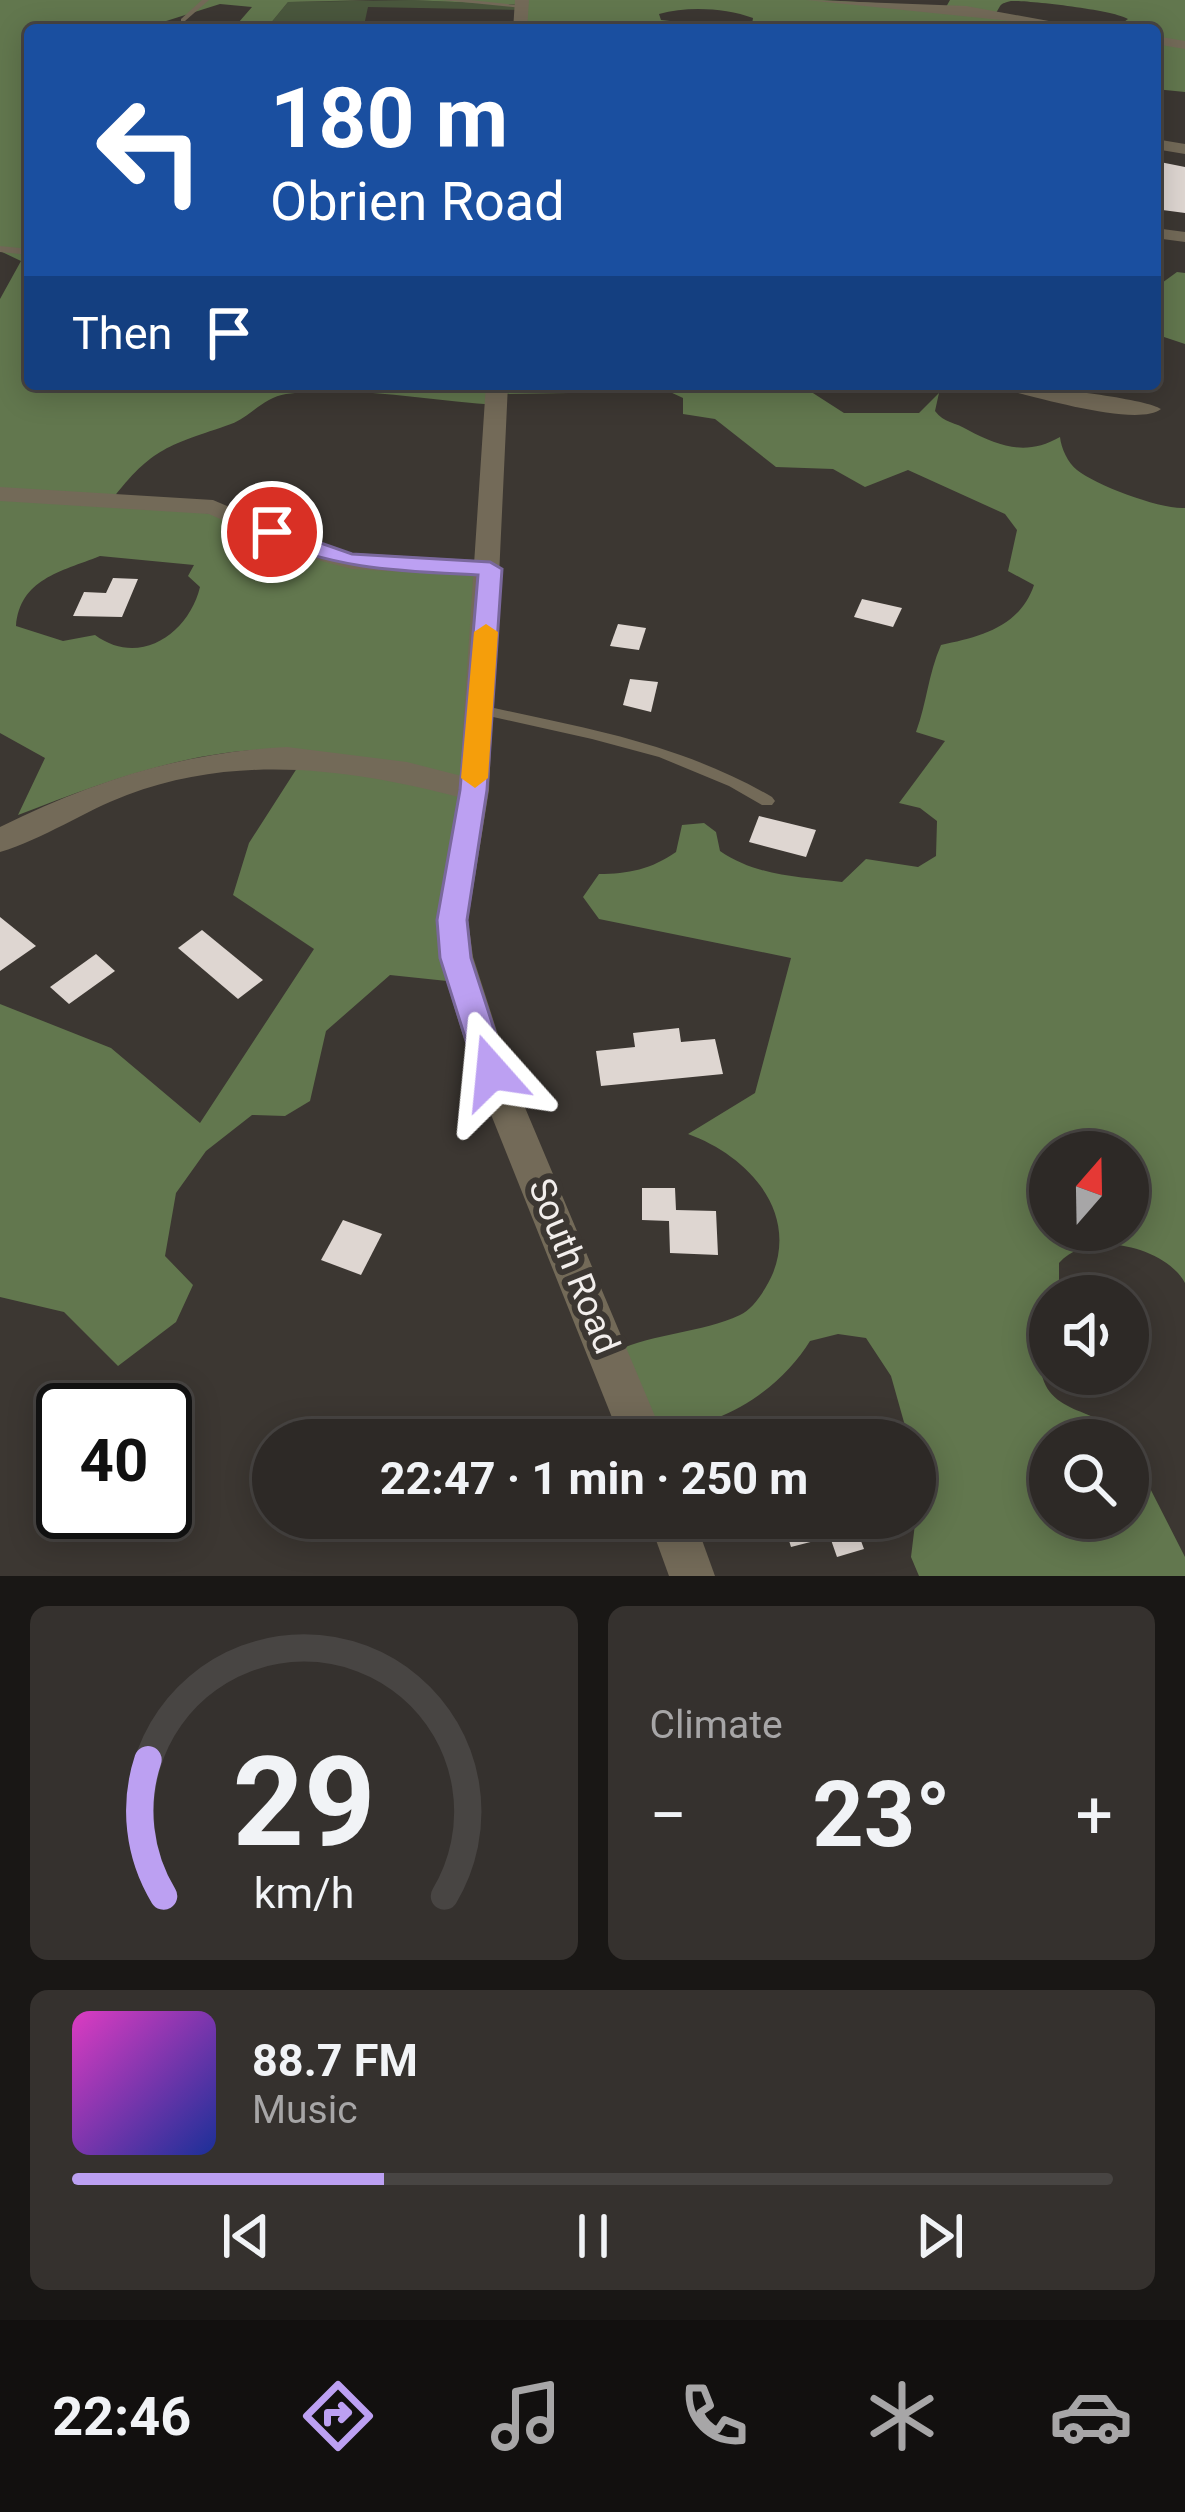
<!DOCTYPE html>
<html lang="en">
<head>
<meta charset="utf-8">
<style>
	body { margin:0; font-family:Roboto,sans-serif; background:#35312e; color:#f1f3f6; height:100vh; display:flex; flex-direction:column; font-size:45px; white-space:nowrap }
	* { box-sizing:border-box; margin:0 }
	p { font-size:39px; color:#a7a6a7 }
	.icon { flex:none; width:66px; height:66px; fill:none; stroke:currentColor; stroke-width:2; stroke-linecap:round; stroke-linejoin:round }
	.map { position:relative; height:1576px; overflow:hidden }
	.panel { display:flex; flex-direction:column; gap:30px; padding:30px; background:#191715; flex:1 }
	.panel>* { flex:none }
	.hud { position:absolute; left:24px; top:24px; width:1137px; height:366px; border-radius:12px; box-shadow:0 6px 30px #0003,0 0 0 3px #484543; background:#1a4fa0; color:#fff; overflow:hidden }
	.needle { width:78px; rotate:20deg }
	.tools { position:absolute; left:1029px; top:1131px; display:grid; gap:24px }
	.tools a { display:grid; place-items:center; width:120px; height:120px; border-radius:50%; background:#2d2926; box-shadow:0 6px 30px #0003,0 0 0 3px #484543; font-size:60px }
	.speed { position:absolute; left:36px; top:1383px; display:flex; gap:24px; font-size:60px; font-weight:700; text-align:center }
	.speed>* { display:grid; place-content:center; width:156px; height:156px; border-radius:50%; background:#2d2926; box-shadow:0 6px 30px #0003,0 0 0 3px #484543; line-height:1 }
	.speed .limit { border:6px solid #111; border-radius:18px; background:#fff; color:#111 }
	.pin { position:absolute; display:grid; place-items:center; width:102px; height:102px; color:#fff; margin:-51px; border:6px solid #fff; border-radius:50%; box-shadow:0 3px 12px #0007 }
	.me { position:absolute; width:132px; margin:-66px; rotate:342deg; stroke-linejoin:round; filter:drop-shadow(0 0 9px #0008) }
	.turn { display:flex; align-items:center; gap:42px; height:252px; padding:0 48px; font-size:54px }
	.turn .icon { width:156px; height:156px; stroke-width:2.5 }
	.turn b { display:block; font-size:84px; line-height:102px }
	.then { display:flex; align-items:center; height:114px; padding:0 48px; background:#0003; gap:24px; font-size:45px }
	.big { font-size:90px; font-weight:700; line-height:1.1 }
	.panel .tile { flex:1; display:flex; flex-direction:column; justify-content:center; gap:18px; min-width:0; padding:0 42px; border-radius:18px; background:#35312e }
	.panel .dial { align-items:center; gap:0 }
	.dial svg { height:312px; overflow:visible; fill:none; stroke:#484543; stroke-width:7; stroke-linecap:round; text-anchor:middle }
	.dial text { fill:#f1f3f6; stroke:none }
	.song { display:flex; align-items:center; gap:36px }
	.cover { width:144px; height:144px; border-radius:18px; background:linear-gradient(135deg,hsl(310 70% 55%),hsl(230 70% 35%)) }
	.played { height:12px; border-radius:6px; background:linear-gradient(90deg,#bca0f2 30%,#484543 30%) }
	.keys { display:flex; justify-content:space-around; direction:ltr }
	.heat { display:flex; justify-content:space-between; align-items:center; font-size:66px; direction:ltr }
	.panel .tiles { flex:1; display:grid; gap:30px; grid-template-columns:1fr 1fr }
	.tile:last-child { grid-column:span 2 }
	.trip { position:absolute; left:252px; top:1419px; width:684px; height:120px; border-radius:60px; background:#2d2926; box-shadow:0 6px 30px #0003,0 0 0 3px #484543; font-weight:700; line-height:120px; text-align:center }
	.tab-bar { display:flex; height:192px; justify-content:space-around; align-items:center; background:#12100f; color:#a7a6a7 }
	.tab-bar .icon { width:84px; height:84px }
	.tab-bar .on { color:#bca0f2 }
	.tab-bar b { font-size:54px; color:#f1f3f6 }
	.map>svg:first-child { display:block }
</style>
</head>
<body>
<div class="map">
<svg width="1185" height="1576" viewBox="0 0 1185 1576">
	<rect width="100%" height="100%" fill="#3c3732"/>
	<polygon fill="#4a573d" points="411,0 523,5 523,10 368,7 363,30 265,30 288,2"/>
	<g fill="#62774e" fill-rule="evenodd">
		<path d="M0,0H374L288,2L265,30H232L252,7L220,4L163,22L30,30V384H584L569,393L501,394L498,405C428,401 356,385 286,394C264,397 250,417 231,424C169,446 153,446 111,501L228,516L307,555L490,567L470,789L466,983L390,975L326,1031L310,1101L285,1116L252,1115L206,1151L176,1193L165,1256L193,1285L176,1322L118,1366L64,1312L0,1297V1004L111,1048L200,1123L314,949L233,895L249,843L308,751C210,741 109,780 18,815L45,758L0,733V299L21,261L0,251ZM100,556L194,565L188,576L200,587C189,633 140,668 95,635L63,641L16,626C20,579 60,572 100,556Z"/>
		<path d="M411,0H823L946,7L950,0H1185V92L1155,89V30H1113L1128,19C1115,10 1026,0 1011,1C999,4 1002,4 996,13L1095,30H751L753,18C725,8 688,6 659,14L661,20L679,22L675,25L681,30H521L523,5Z"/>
		<polygon points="1177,272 1185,273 1185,344 1155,334 1155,288"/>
		<path d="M653,384L802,386L844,413H919L939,393L935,411C944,423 955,422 968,430C1000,447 1027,456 1060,437C1061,448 1068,463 1077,470C1095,485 1162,510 1185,508V1283C1166,1247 1089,1228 1059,1263V1296H1050V1318C1040,1329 1041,1338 1040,1353C1037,1421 1100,1403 1125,1440H1050V1518H1128V1445L1185,1557V1576H919L911,1557L918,1499L915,1440H909L891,1376L866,1338L838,1334L810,1341C790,1374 753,1405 716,1418C695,1425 673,1429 653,1440L616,1351C655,1333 701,1333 740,1315C754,1309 767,1287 773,1273C798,1209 746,1155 688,1134L755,1093L791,958L599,919L583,897L599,874C628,874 652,869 676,852L682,825L704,823L716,832L720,851C756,876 800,877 842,882L866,859L918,867L936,856L937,821L920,808L899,803L945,741L916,732C927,702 928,675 941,645C980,637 1020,627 1034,585L1008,571L1017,530L1005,514L908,470L865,487L833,469L776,467L715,419L683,414V398ZM1050,1152H1128V1230H1050Z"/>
	</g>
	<g fill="#ded6d1">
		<polygon points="1155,161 1185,167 1185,213 1155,209"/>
		<polygon points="113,578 138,579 122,617 73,616 84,592 106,593"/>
		<polygon points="862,599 902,608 893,627 854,617"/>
		<polygon points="618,624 646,628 639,650 610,646"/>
		<polygon points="630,679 658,682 651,712 623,705"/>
		<polygon points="759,816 816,830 806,857 749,842"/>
		<polygon points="0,917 36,946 0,971"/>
		<polygon points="202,930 263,980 238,999 178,948"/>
		<polygon points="96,954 115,971 69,1004 50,987"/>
		<polygon points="679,1028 681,1042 715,1039 723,1074 601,1086 596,1051 635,1047 633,1033"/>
		<polygon points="642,1188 675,1188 676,1210 716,1211 718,1255 670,1253 669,1221 642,1220"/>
		<polygon points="343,1220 382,1234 361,1275 321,1260"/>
		<polygon points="782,1518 874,1518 875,1525 857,1530 864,1549 837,1557 830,1537 791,1547"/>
	</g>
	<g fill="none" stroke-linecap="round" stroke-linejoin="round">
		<g fill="#736a58" fill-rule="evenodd">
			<polygon points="202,0 209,0 185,21 181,21 181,19"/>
			<polygon points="442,0 470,0 525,6 522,8"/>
			<polygon points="0,246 30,249 30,255 0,252"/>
			<path d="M480,705C584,728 679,743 772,797L775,801L772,805H762L729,786L659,757L592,739L475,713L473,710L475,707Z"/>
		</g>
		<g fill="#736a58" fill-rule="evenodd">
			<polygon points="806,0 966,6 1098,30"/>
			<polygon points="1155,36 1185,41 1185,49 1155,44"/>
			<polygon points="1155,139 1185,144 1185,154 1155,149"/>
			<polygon points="1155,228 1185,232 1185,242 1155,238"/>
			<path d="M998,384C1023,384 1147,398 1161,409C1137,428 1034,396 1001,389Z"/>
			<polygon points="0,487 213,500 321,546 352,553 490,561 503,569 490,577 352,569 303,556 209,514 0,501"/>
			<path d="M287,747L407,762L485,782L489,790L474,801C359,770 242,752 127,795C84,811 44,839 0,852V827C93,781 183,752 287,747Z"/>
		</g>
		<g fill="#736a58" fill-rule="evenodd">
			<polygon points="515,0 529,0 527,30 513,30"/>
			<polygon points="486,384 508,384 489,790 468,920 473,957 510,1072 665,1440 621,1440 474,1072 439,957 436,920 459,790"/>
			<polygon points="648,1518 694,1518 715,1576 669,1576"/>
		</g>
	</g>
	<path fill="#bca0f2" stroke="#7a689d" stroke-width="3" d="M272,526L352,554L490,562L502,569L487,790L467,920L471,958L508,1072L504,1082L492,1086L480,1082L476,1072L440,958L437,920L460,790L478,575C403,571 334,570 265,537V527Z"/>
	<polygon fill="#f59e0b" points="486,624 498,632 488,778 475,788 461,778 474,632"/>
	<g text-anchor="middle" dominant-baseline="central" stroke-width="12" stroke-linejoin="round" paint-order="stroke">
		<g font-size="36" fill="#f2eeec" stroke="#3c3732">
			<text transform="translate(574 1266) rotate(68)">South Road</text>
		</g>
	</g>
</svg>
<div class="tools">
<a><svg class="needle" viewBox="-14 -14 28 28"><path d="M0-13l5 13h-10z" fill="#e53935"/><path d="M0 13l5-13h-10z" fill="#a7a6a7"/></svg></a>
<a><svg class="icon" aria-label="sound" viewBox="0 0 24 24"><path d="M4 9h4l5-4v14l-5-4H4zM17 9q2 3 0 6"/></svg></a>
<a><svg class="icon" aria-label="search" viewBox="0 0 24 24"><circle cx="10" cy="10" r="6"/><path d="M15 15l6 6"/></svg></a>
</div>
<div class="speed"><div class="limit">40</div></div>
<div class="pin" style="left:272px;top:532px;background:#d93025"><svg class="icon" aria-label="arrive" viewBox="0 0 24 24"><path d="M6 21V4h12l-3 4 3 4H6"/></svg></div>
<svg class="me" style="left:492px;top:1072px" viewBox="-20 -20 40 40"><path d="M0-17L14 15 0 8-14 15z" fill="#bca0f2" stroke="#fff" stroke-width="4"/></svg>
<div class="trip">22:47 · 1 min · 250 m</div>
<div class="hud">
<div class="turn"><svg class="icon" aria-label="left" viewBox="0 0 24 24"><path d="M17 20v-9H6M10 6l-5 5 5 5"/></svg><div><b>180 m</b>Obrien Road</div></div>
<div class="then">Then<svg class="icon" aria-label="arrive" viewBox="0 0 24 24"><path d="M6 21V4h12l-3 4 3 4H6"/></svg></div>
</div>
</div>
<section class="panel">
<div class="tiles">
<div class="tile dial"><svg viewBox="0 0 100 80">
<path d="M14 69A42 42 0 1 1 86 69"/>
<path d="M14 69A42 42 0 0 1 10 34" stroke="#bca0f2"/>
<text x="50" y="56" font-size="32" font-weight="700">29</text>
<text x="50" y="72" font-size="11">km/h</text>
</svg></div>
<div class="tile"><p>Climate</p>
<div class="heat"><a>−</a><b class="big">23°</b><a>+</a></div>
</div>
<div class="tile">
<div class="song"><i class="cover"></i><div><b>88.7 FM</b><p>Music</p></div></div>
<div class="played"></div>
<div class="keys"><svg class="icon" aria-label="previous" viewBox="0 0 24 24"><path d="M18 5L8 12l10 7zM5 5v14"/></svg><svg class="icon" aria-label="pause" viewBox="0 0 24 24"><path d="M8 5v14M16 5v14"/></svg><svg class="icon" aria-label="next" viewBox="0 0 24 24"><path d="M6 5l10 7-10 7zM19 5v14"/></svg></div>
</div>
</div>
</section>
<nav class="tab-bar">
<b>22:46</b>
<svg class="icon on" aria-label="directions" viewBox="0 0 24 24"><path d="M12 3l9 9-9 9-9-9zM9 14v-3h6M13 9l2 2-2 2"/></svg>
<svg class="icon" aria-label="music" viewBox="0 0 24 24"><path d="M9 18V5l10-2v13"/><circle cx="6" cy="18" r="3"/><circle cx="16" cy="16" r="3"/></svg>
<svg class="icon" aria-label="phone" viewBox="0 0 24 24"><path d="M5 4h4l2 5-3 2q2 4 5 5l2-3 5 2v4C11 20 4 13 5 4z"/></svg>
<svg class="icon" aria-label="climate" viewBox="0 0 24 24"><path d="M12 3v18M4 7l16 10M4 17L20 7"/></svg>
<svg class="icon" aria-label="car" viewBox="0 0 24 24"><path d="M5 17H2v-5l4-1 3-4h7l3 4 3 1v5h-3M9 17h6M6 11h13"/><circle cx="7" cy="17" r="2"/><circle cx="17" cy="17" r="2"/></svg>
</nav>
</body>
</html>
